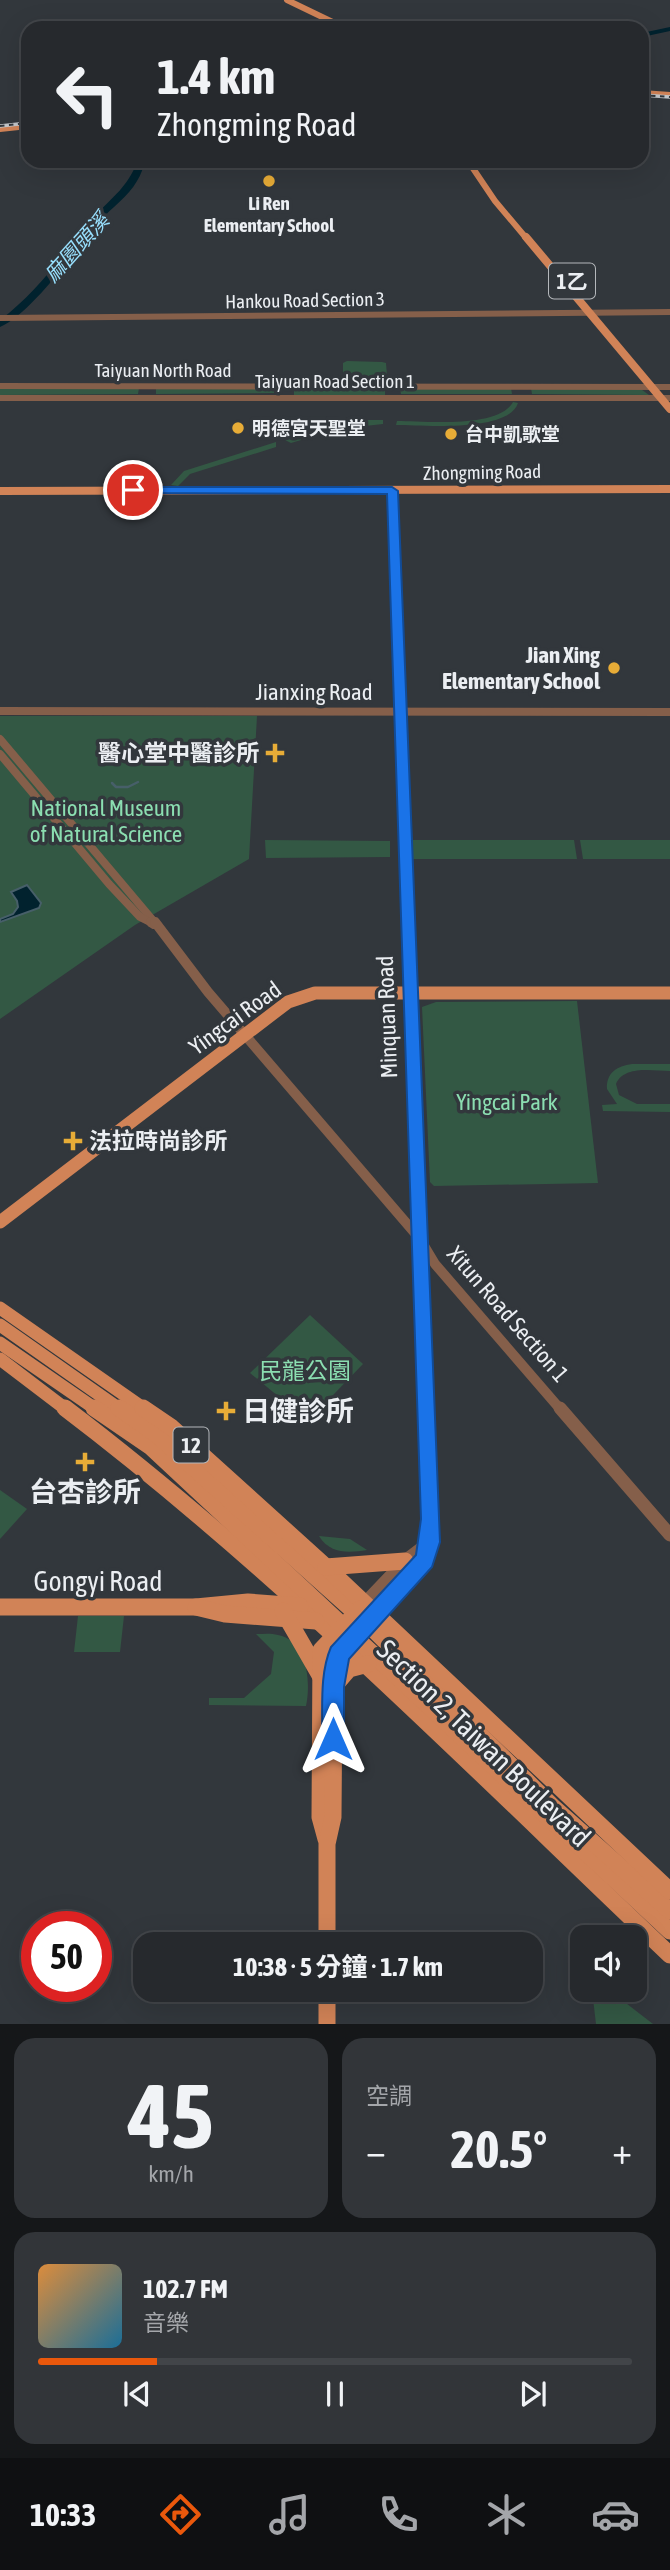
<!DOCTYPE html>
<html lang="zh-TW">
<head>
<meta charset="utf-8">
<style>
	body { margin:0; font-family:"Asap Condensed","Noto Sans TC",sans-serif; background:#323539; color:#f1f3f6; height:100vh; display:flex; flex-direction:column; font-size:26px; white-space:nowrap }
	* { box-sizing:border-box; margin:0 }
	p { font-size:23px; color:#a4a6aa }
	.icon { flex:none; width:38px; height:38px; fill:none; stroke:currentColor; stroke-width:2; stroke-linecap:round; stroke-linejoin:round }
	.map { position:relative; height:2024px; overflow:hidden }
	.side { display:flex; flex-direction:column; gap:14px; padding:14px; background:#151719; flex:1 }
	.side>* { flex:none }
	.top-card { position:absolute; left:21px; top:21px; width:628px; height:147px; border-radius:21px; box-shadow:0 7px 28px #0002,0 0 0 2px #424549; background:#26292d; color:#f1f3f6; overflow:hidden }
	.tools { position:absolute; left:570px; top:1925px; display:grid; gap:14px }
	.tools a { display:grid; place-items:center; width:77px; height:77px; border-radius:14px; background:#26292d; box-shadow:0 7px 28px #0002,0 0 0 2px #424549; font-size:35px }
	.speed { position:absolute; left:21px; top:1911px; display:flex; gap:14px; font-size:35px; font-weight:700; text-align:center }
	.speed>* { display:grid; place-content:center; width:91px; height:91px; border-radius:50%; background:#26292d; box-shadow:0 7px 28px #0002,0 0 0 2px #424549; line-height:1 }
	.speed .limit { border:10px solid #d22; background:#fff; color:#111 }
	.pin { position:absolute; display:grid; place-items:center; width:60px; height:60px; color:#fff; margin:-30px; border:4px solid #fff; border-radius:50%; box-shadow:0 2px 7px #0007 }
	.me { position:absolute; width:77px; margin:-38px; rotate:0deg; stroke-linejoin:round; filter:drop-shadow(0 0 5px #0008) }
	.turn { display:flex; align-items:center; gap:24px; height:147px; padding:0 21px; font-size:32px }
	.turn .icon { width:91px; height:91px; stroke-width:2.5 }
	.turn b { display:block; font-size:49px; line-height:60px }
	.big { font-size:52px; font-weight:700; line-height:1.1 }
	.side .card { flex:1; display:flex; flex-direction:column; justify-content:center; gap:10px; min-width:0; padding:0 24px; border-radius:21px; background:#323539 }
	.side .dial { align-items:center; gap:0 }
	.dial b { font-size:91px; line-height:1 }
	.song { display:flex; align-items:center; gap:21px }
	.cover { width:84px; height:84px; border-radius:10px; background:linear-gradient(135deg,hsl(30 70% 55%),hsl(200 70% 35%)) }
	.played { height:7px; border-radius:4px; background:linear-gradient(90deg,#ea580c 20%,#424549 20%) }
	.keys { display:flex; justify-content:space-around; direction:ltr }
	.heat { display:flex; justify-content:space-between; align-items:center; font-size:38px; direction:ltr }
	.side .tiles { flex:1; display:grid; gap:14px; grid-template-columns:1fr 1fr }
	.card:last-child { grid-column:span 2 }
	.trip { position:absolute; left:133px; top:1932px; width:410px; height:70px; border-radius:21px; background:#26292d; box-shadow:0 7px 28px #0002,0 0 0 2px #424549; font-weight:700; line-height:70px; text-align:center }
	.menu { display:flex; height:112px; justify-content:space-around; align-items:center; background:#0f1012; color:#a4a6aa }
	.menu .icon { width:49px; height:49px }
	.menu .selected { color:#ea580c }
	.menu b { font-size:32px; color:#f1f3f6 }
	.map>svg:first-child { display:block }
</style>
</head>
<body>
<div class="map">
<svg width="670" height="2024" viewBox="0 0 670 2024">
	<rect width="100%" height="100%" fill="#32373c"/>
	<g fill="#335844">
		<polygon points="347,361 382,362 386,363 387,376 343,376 343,363"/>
		<polygon points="156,387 277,387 277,393 156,394"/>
		<polygon points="385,387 385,395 294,395 294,388"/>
		<polygon points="638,387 649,395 532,394 531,388"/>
		<polygon points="139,388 138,394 0,395 0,389"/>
		<polygon points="400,388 511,388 512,394 401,394"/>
		<path d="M513,402L518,403C508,433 423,425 396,425L397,421C424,421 499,429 513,402Z"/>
		<polygon points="356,420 383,420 383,424 338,429 291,443 285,440"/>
		<polygon points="276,442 276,447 190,474 178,486 171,485 184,471"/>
		<polygon points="0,716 257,716 249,859 135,925 0,1019"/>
		<polygon points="265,840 390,841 390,857 266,858"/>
		<polygon points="409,840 574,840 577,859 409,859"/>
		<polygon points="580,840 670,840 670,859 583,859"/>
		<polygon points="577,1001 598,1183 434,1186 430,1182 422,1007 436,1002"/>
		<path d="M632,1064H670V1071C653,1071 624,1065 616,1084L619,1095L637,1104H670V1112L603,1111L602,1105L617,1104L607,1089C606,1073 617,1066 632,1064Z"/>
		<polygon points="310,1315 363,1364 308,1421 250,1373"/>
		<polygon points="0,1490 27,1509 0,1539"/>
		<path d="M319,1536L350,1539L367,1550C348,1553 330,1554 319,1536Z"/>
		<polygon points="78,1616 124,1616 120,1652 74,1652"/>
		<path d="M256,1634C263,1634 271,1633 278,1635C308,1641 311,1683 306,1706L209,1705V1698H244L271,1674L274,1652Z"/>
		<polygon points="592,1990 609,1990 653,2024 596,2024"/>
	</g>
	<polygon fill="#01222e" stroke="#475f69" stroke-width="2" points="27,885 41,903 39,908 0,922 0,919 13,914 18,907 17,901 11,892"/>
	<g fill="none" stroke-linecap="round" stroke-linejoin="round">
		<polyline stroke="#475f69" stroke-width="2.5" points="112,783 116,787 128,787 138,782"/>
		<g fill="#01222e" fill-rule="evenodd">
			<polygon points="670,27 670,31 642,37 642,33"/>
			<path d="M138,161H146C143,167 141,175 137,181C128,197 112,207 100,221C78,248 31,314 0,327V320C38,292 65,251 95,216C115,194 125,190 138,161Z"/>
		</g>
		<g stroke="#855f4a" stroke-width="6">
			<polyline points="0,318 670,312"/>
			<polyline points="0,386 670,387"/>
			<polyline points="0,398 670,398"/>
			<polyline points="392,490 394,541"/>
		</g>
		<g stroke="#855f4a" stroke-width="8">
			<polyline points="394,540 408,924"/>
			<polyline points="0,711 670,712"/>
			<polyline points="0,739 156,924"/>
			<polyline points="0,754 109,884 140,917 154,924"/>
		</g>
		<g stroke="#855f4a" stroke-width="10">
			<polyline points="151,922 154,924"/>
			<polyline points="155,922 208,992 420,1239 435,1264 561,1410"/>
			<polyline points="408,922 427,1410"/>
		</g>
		<g stroke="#855f4a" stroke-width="13">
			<polyline points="560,1408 670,1535"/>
			<polyline points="365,1603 405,1561 430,1542"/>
			<polyline points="375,1614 425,1560 430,1542 427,1408"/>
		</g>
		<g stroke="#d18357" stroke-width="6">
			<polyline points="287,0 345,28"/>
			<polyline points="642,93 670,95"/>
			<polyline points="0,129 28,126"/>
			<polyline points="468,161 495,201 527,239"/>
		</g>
		<g stroke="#d18357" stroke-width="8">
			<polyline points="526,237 670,409"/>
			<polyline points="0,491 670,489"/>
		</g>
		<g stroke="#d18357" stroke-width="13">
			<polyline points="0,1222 288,1002 315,993 670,993"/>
			<polyline points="0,1308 146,1410"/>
			<polyline points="0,1325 121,1410"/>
			<polyline points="0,1343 97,1410"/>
			<polyline points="0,1359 67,1410"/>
		</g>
		<g stroke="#d18357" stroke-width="17">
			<path d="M65,1408C281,1572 473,1768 670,1955"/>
			<polyline points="94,1408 151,1447 670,1931"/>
			<polyline points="119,1408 156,1434 367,1623 552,1806 670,1911"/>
			<polyline points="143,1408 171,1427 326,1567 670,1891"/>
			<polyline points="326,1567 405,1561"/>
			<polyline points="0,1607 196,1607 248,1602 300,1606"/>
			<polyline points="196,1607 225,1614 316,1621"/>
			<polyline points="283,1611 321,1677"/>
			<polyline points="336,1684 349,1669 368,1664"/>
			<polyline points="326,1839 320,1817 321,1650 360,1609"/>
			<polyline points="327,1944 327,1844 333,1817 334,1687 339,1654 349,1642"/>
			<polyline points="327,1990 327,2024"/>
		</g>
		<g stroke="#c3c7cb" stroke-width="3.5">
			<g id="rail">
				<polyline points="642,95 670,97"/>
				<polyline points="0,126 28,123"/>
			</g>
		</g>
		<use href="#rail" stroke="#32373c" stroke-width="2" stroke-dasharray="4.5" stroke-linecap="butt"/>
	</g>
	<path fill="#1a73e8" stroke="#114b97" stroke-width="2" d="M133,487H392L398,491L440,1542L432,1567L349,1659L344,1687V1739L341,1747L333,1750L326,1747L322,1739C323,1709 319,1675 331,1647L416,1555L421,1519L387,494L129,493V488Z"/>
	<g fill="#e7ac37" stroke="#32373c" stroke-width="2.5">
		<circle cx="269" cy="181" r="7"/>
		<circle cx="238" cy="428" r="7"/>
		<circle cx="451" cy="434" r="7"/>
		<circle cx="614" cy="668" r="7"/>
		<path d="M271.5 742.5h7v7h7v7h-7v7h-7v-7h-7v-7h7z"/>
		<path d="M69.5 1130.5h7v7h7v7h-7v7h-7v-7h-7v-7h7z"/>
		<path d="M222.5 1400.5h7v7h7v7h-7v7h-7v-7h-7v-7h7z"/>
		<path d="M81.5 1451.5h7v7h7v7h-7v7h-7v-7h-7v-7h7z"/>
	</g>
	<g text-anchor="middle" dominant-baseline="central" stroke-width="7" stroke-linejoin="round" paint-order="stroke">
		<g font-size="19" font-weight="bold" fill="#ebeef2" stroke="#32373c" text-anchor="start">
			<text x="269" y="203" text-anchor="middle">Li Ren<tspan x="269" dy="22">Elementary School</tspan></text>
			<text x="252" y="428">明德宮天聖堂</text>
			<text x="465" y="434">台中凱歌堂</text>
		</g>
		<g font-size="19" fill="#ebeef2" stroke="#32373c">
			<text transform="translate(305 300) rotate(-1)">Hankou Road Section 3</text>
			<text x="163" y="370">Taiyuan North Road</text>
			<text x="335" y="381">Taiyuan Road Section 1</text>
			<text transform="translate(482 472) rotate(-1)">Zhongming Road</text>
		</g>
		<g font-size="21" font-style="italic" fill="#98e0fe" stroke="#32373c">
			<text transform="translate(76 247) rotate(-48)">麻園頭溪</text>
		</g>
		<g fill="#32373c" stroke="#b4b7bb" stroke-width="2">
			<rect x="549" y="263.5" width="46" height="35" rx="5"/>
			<rect x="173.5" y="1427.5" width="35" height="35" rx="5"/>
		</g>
		<g font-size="21" font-weight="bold" fill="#ebeef2">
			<text x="572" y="281">1乙</text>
			<text x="191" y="1445">12</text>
		</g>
		<g font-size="23" font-weight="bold" fill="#ebeef2" stroke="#32373c" text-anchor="end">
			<text x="600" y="655">Jian Xing<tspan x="600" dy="26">Elementary School</tspan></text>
			<text x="259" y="753">醫心堂中醫診所</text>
			<text x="89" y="1141" text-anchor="start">法拉時尚診所</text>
		</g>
		<g font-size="23" fill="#ebeef2" stroke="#32373c">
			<text x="314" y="692">Jianxing Road</text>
			<text transform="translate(387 1017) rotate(-92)">Minquan Road</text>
			<text transform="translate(235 1018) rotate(-36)">Yingcai Road</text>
			<text transform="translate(508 1314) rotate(49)">Xitun Road Section 1</text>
		</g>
		<g font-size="23" fill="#8bdeb1" stroke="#32373c">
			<text x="106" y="808">National Museum<tspan x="106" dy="26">of Natural Science</tspan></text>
			<text x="507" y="1102">Yingcai Park</text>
			<text x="305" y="1371">民龍公園</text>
		</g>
		<g font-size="28" font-weight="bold" fill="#ebeef2" stroke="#32373c" text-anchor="start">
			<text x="242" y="1411">日健診所</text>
			<text x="85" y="1492" text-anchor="middle">台杏診所</text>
		</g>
		<g font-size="28" fill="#ebeef2" stroke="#32373c">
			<text x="98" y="1581">Gongyi Road</text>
			<text transform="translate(484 1743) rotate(44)">Section 2, Taiwan Boulevard</text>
		</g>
	</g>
</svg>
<div class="tools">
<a><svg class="icon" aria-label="sound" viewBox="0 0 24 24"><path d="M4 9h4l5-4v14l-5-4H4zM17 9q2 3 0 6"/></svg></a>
</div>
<div class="speed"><div class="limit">50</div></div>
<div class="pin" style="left:133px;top:490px;background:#d93025"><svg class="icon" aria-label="arrive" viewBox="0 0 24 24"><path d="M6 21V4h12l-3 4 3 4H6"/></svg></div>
<svg class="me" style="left:333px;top:1739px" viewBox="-20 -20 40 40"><path d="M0-17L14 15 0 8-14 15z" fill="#1a73e8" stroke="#fff" stroke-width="4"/></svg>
<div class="trip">10:38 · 5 分鐘 · 1.7 km</div>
<div class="top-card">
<div class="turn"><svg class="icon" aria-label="left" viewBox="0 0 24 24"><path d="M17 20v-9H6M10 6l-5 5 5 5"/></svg><div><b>1.4 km</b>Zhongming Road</div></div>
</div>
</div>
<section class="side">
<div class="tiles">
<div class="card dial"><b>45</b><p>km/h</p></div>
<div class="card"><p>空調</p>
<div class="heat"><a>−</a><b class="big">20.5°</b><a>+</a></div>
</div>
<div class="card">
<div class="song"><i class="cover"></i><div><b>102.7 FM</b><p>音樂</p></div></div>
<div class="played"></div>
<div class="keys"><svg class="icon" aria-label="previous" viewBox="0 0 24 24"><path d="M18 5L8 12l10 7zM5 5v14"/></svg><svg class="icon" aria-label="pause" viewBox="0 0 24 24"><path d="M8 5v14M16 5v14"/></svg><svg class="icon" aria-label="next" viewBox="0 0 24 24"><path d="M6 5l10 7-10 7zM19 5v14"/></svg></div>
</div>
</div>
</section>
<nav class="menu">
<b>10:33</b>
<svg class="icon selected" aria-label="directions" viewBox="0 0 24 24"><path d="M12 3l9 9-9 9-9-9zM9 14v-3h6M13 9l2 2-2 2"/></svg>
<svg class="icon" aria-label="music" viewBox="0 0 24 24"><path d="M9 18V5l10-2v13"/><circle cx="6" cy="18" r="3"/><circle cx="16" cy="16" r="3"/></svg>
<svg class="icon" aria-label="phone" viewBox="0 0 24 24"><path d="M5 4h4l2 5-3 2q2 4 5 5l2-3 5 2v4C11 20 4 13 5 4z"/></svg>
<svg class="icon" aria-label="climate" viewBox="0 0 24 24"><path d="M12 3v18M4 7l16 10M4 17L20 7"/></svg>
<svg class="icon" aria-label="car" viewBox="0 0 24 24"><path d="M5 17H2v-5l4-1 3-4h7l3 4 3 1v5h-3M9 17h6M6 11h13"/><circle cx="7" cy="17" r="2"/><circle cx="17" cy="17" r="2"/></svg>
</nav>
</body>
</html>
